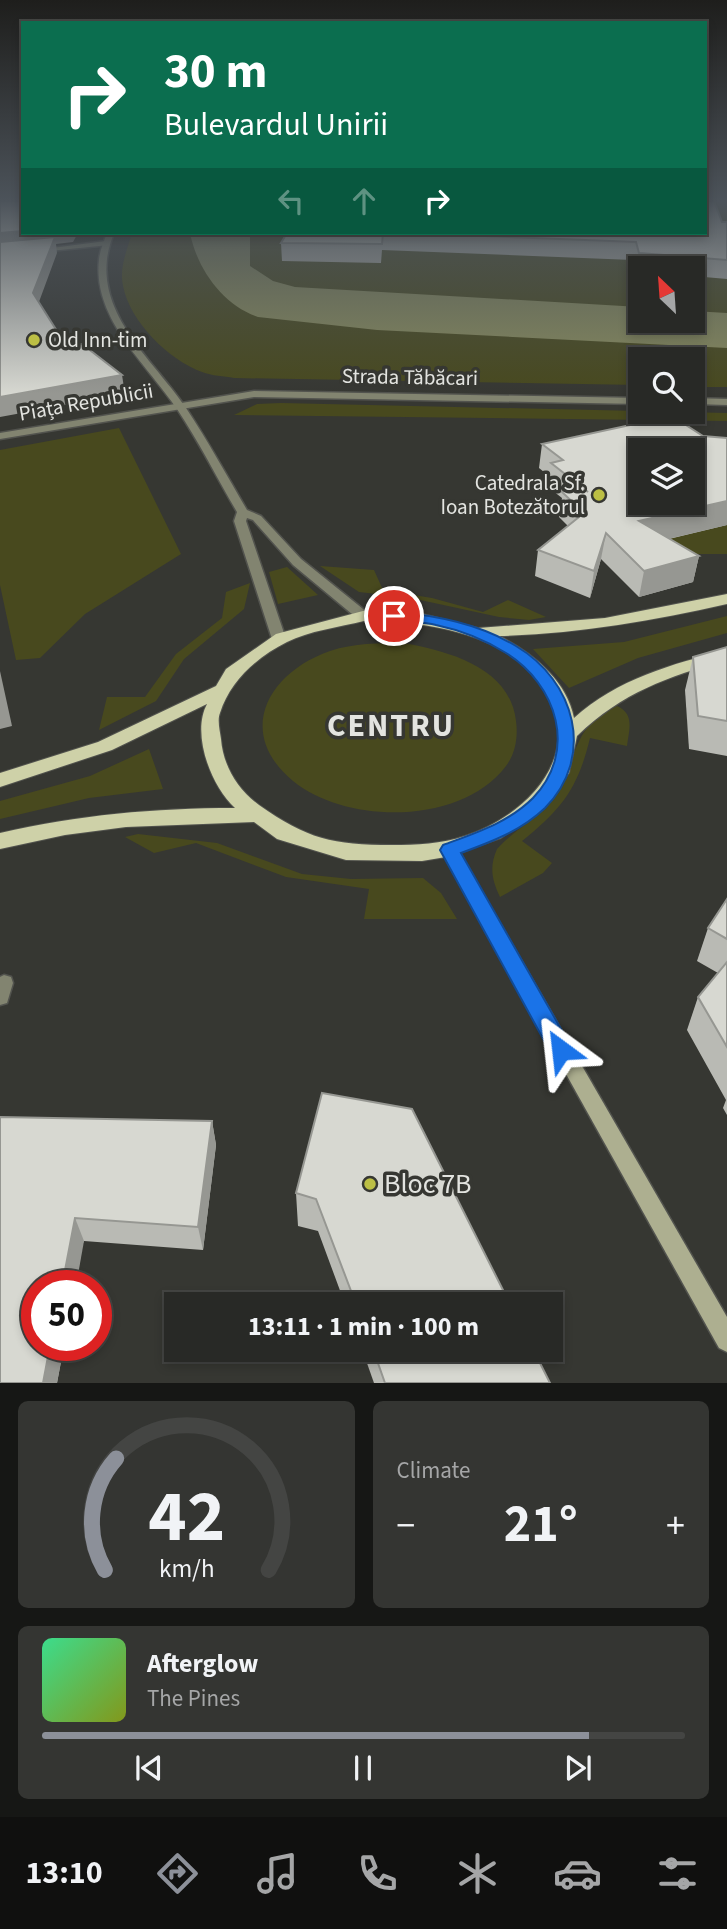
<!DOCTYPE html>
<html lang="en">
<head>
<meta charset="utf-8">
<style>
	body { margin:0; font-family:"Source Sans 3",sans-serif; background:#343532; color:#f1f3f6; height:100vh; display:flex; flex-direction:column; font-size:26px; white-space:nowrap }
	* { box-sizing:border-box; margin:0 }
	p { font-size:23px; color:#a5a6a7 }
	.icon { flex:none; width:38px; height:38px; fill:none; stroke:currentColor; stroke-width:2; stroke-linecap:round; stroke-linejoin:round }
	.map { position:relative; height:1383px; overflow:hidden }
	.drawer { display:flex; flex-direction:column; gap:18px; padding:18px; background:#161715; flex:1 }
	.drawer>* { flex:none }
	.top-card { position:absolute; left:21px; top:21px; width:686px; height:214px; border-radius:0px; box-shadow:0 4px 10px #0003,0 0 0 2px #444543; background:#0b6e4f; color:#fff; overflow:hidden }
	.needle { width:46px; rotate:335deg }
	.tools { position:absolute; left:628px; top:256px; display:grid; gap:14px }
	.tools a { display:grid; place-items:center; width:77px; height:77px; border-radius:0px; background:#282926; box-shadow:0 4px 10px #0003,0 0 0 2px #444543; font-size:35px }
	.speed { position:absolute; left:21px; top:1270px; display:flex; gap:14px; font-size:35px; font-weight:700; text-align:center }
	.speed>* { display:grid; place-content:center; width:91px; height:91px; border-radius:50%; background:#282926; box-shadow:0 4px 10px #0003,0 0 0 2px #444543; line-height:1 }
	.speed .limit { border:10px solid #d22; background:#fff; color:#111 }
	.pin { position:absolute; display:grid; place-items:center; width:60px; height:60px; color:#fff; margin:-30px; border:4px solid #fff; border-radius:50%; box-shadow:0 2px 7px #0007 }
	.me { position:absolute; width:77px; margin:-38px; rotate:330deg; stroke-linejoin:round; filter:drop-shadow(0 0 5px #0008) }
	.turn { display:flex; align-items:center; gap:24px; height:147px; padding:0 28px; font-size:32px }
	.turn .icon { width:91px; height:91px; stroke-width:2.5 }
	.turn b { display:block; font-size:49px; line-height:60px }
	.lanes { display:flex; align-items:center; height:66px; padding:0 28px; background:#0003; justify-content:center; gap:35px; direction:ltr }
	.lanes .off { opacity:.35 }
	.big { font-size:52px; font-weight:700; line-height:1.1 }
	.drawer .widget { flex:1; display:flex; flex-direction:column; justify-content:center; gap:10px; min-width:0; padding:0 24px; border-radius:10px; background:#343532 }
	.drawer .dial { align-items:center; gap:0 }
	.dial svg { height:182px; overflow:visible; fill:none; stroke:#444543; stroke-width:7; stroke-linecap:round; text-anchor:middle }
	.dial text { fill:#f1f3f6; stroke:none }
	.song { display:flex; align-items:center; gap:21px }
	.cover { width:84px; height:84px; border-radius:10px; background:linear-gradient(135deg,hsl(150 70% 55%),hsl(70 70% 35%)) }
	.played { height:7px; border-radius:4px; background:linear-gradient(90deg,#8c9099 85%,#444543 85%) }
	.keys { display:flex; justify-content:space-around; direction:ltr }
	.heat { display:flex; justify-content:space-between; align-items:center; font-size:38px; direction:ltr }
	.drawer .tiles { flex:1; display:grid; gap:18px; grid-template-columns:1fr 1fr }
	.widget:last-child { grid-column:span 2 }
	.trip { position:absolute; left:164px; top:1292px; width:399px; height:70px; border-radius:0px; background:#282926; box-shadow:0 4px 10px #0003,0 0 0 2px #444543; font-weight:700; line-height:70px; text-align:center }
	.tab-bar { display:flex; height:112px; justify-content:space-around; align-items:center; background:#10100f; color:#a5a6a7 }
	.tab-bar .icon { width:49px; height:49px }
	.tab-bar .on { color:#8c9099 }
	.tab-bar b { font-size:32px; color:#f1f3f6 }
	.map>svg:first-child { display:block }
</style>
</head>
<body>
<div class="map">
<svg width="727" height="1383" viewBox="0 0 727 1383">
	<rect width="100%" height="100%" fill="#363732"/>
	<g fill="#48491e" fill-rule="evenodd">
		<path d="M705,201H727V387H693V359H640V385L234,378C224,376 212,376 202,372C169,360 130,322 123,286C119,268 127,250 132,233H705ZM640,268H693V320H640Z"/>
		<polygon points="281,403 727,413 727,421 234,415 257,404"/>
		<polygon points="119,428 181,554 85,614 40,658 16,660 0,585 0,450"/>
		<polygon points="727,525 727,554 684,554 638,546"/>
		<polygon points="320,566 374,570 383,590 432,598 483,612 508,600 546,617 529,620 499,617 411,598 359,592"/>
		<polygon points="287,567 318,595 278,604 269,572"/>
		<polygon points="250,583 244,609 184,659 156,701 99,730 107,697 145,697 176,654 222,618 226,592"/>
		<polygon points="727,616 727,633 638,658 569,688 533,649 624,642"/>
		<path d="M403,643C448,651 510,667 516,721C518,736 516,753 506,766C462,825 347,825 293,781C235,733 267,673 330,651C354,643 379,643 403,643Z"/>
		<path d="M617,706C635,714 629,730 627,746L590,738C578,788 562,809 522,841L552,863L543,873L500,897C492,880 489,867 497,849C513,831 535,820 550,801C580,766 567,727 617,706Z"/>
		<polygon points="149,749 163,789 89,798 0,819 0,801 90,776"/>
		<polygon points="138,834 217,843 302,874 351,879 423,878 441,893 457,919 364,919 369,889 286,877 196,843 154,853 125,837"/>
	</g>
	<path fill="#898c5e" d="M190,233H250V266L273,281L295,287L640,307V320H693V311L727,313V348L377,330L258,317C223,305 197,269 190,233Z"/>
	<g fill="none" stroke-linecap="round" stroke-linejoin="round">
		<g stroke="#52534e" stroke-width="3">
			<g id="pedestrian">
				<polygon points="254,391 640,398 640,404 254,397 0,439 0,433"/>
				<polygon points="693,398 727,399 727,405 693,404"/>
			</g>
		</g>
		<g stroke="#52534e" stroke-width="3">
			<g id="minor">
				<polygon points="106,241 109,245 40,252 36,250"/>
				<polygon points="4,975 11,977 13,983 7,1003 0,1005 0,977"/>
			</g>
		</g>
		<g stroke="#52534e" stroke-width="3">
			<path id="tertiary" d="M107,233H114C111,241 108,250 107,259C100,319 156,363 186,408C208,441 227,476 247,510L261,516L301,559L368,613L369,616L368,619H358L293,565L253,520L247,518L246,521L286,639L279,643L272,639L234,521L237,512C217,478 199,442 177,409C147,364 92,319 99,259C100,250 104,241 107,233Z"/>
		</g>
		<g stroke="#52534e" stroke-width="3">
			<polygon id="secondary" points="449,844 455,846 727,1317 727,1352 719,1348 441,850 443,846"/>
		</g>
		<g stroke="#52534e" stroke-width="2">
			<path id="primary" d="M727,594V604C652,621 576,634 499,636C531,652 567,680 574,718C617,679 672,664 727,650V660C667,677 623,692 577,736L569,773L542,808L501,838L446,857L422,861L346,860L277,839L254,822L126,827L65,835L0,849V833C78,815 155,808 235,808C211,786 191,734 207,704L112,750L0,787V773L98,742L216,686L226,669L276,634L363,611L419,613L478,628L605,618ZM364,621C426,621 513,633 547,694C584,758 524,817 465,836C441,844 417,845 392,845C333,845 307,839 259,805C237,789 223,765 221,739C220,731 217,720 220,713C230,681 257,657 287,642C309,631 339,627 364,621Z"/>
		</g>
		<use href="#pedestrian" fill="#828470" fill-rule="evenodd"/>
		<use href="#minor" fill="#828470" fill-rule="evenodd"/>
		<use href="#tertiary" fill="#828470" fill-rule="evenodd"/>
		<use href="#secondary" fill="#adaf90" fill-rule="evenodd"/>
		<use href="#primary" fill="#ced1a8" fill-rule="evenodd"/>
	</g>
	<g fill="#b9bab4">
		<polygon points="722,222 727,222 727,279 693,276 693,268 640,268 640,272 636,271 633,260 382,250 381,263 282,261 281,243 287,233 705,233"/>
		<polygon points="703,436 727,438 727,525 669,539 699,556 693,582 639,597 601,559 590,598 535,576 538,550 568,526 559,517 562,498 548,487 549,476 539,468 542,444"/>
		<polygon points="727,647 727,756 689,749 685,690 693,657"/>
		<polygon points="727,899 727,1115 723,1108 726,1100 687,1030 698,997 718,973 697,961 708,928"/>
		<polygon points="322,1093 510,1304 345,1304 318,1231 298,1226 296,1193"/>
		<polygon points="0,1117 212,1121 216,1145 203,1250 84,1241 37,1346 64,1346 57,1383 0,1383"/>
		<polygon points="362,1349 533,1349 550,1383 374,1383"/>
	</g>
	<g fill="#969792">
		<polygon points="23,231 23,233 78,233 73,242 56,244 57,253 36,310 0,249 0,233"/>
		<polygon points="122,375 125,394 0,417 0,397"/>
		<polygon points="727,501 727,525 634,547 639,521"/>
		<polygon points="606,533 601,559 590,598 594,571"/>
		<polygon points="699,556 693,582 639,597 644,571"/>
		<polygon points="0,671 12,726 0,729"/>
		<polygon points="212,1121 216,1145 203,1250 198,1227"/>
		<polygon points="75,1218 84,1241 76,1286 62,1286"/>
		<polygon points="50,1346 64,1346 57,1383 43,1383"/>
	</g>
	<g fill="#d7d8d1" stroke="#969792" stroke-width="2" fill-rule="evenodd">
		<polygon points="0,201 23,201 23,231 0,233"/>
		<polygon points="705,201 714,201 722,222 727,222 727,260 639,253 636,242 407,233 705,233"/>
		<polygon points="287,233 383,233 382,244 281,243"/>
		<polygon points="55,237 33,293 57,331 77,345 82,344 122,375 0,397 0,242"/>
		<path d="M672,416L703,436L727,438V501L639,521L699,556L644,571L606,533L594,571L538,550L584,513L562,492L571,481L588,492L551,463L563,460L542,444ZM640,450H693V502H640Z"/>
		<polygon points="727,647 727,721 698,716 693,657"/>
		<polygon points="727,899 727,939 708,928"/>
		<polygon points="727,962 727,1047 698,997"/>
		<polygon points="322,1093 412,1109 510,1304 356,1304 316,1199 296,1193"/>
		<polygon points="0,1117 212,1121 198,1227 75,1218 62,1286 37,1286 37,1346 50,1346 43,1383 0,1383"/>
		<polygon points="373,1349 533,1349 550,1383 385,1383"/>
	</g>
	<linearGradient id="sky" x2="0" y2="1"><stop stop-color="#1e1e1c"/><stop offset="0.51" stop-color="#4c535a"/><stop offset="1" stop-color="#4c535a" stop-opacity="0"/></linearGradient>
	<rect width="727" height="394" fill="url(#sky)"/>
	<path fill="#1a73e8" stroke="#114b97" stroke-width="2" d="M394,611C436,616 478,623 516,646C575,681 596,756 545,808C521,831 491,842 461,853L569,1043L572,1050L569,1057L561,1060L553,1057L440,850L443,845C475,833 508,823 533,798C578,751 557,685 506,653C485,640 460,630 436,625C421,621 404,623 388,619L386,616Z"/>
	<g fill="#bcbf44" stroke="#363732" stroke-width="2.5">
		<circle cx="34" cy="340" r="7"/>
		<circle cx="599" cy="495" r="7"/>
		<circle cx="370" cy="1184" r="7"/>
	</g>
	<g text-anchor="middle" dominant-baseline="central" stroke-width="7" stroke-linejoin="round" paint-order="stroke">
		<g font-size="21" fill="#e3e4e0" stroke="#363732" text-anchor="start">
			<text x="48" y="340">Old Inn-tim</text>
			<text x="585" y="483" text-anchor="end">Catedrala Sf.<tspan x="585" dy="24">Ioan Botezătorul</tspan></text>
		</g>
		<g font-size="21" fill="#e3e4e0" stroke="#363732">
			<text transform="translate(410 377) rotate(1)">Strada Tăbăcari</text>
			<text transform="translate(86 402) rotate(-10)">Piața Republicii</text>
		</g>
		<g font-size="28" fill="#e3e4e0" stroke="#363732" text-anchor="start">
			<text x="384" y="1184">Bloc 7B</text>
		</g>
		<g font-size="32" font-weight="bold" letter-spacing="2" fill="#e3e4e0" stroke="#363732">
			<text x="391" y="726">CENTRU</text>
		</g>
	</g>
</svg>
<div class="tools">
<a><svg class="needle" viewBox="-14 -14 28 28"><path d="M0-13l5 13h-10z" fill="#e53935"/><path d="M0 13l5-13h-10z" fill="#a5a6a7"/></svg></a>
<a><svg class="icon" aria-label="search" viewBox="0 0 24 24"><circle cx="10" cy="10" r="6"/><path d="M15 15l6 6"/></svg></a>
<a><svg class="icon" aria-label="layers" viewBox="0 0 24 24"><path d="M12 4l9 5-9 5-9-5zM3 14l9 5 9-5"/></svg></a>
</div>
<div class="speed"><div class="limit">50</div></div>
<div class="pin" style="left:394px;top:616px;background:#d93025"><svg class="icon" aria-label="arrive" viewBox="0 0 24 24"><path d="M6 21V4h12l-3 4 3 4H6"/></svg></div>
<svg class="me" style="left:561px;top:1050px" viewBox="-20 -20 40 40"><path d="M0-17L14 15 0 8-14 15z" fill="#1a73e8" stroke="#fff" stroke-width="4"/></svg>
<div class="trip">13:11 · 1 min · 100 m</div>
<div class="top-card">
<div class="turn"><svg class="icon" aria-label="right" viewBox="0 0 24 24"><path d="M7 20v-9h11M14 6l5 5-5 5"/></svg><div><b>30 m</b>Bulevardul Unirii</div></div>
<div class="lanes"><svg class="icon off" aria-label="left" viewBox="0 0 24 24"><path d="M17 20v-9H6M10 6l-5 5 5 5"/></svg><svg class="icon off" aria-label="ahead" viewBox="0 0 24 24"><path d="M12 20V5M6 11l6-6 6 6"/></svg><svg class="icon" aria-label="right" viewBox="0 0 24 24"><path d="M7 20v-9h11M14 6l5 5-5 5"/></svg></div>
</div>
</div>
<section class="drawer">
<div class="tiles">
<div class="widget dial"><svg viewBox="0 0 100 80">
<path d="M14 69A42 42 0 1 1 86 69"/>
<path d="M14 69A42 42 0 0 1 19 20" stroke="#8c9099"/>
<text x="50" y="56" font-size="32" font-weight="700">42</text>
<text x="50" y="72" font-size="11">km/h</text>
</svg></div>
<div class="widget"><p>Climate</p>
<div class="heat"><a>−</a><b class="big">21°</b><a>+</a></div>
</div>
<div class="widget">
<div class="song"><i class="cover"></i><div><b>Afterglow</b><p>The Pines</p></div></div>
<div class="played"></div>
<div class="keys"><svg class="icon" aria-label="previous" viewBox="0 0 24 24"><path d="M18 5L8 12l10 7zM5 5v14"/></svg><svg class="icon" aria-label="pause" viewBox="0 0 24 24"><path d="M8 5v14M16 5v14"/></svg><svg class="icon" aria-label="next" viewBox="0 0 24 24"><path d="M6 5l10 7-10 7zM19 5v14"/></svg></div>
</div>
</div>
</section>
<nav class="tab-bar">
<b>13:10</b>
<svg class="icon on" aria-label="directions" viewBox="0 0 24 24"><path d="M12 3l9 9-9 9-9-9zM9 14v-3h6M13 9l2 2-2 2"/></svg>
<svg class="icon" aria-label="music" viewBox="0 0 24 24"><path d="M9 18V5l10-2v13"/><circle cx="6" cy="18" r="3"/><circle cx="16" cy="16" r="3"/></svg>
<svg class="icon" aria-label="phone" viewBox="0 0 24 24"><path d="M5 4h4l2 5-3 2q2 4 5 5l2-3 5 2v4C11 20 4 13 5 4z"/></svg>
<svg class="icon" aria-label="climate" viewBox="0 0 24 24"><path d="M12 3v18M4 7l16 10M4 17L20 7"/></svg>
<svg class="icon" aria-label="car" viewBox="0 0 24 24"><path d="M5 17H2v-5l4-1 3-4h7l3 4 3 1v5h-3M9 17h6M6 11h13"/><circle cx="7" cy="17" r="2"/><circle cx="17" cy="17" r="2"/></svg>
<svg class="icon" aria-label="filters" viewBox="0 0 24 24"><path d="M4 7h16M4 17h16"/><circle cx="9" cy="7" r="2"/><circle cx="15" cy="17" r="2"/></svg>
</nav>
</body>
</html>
